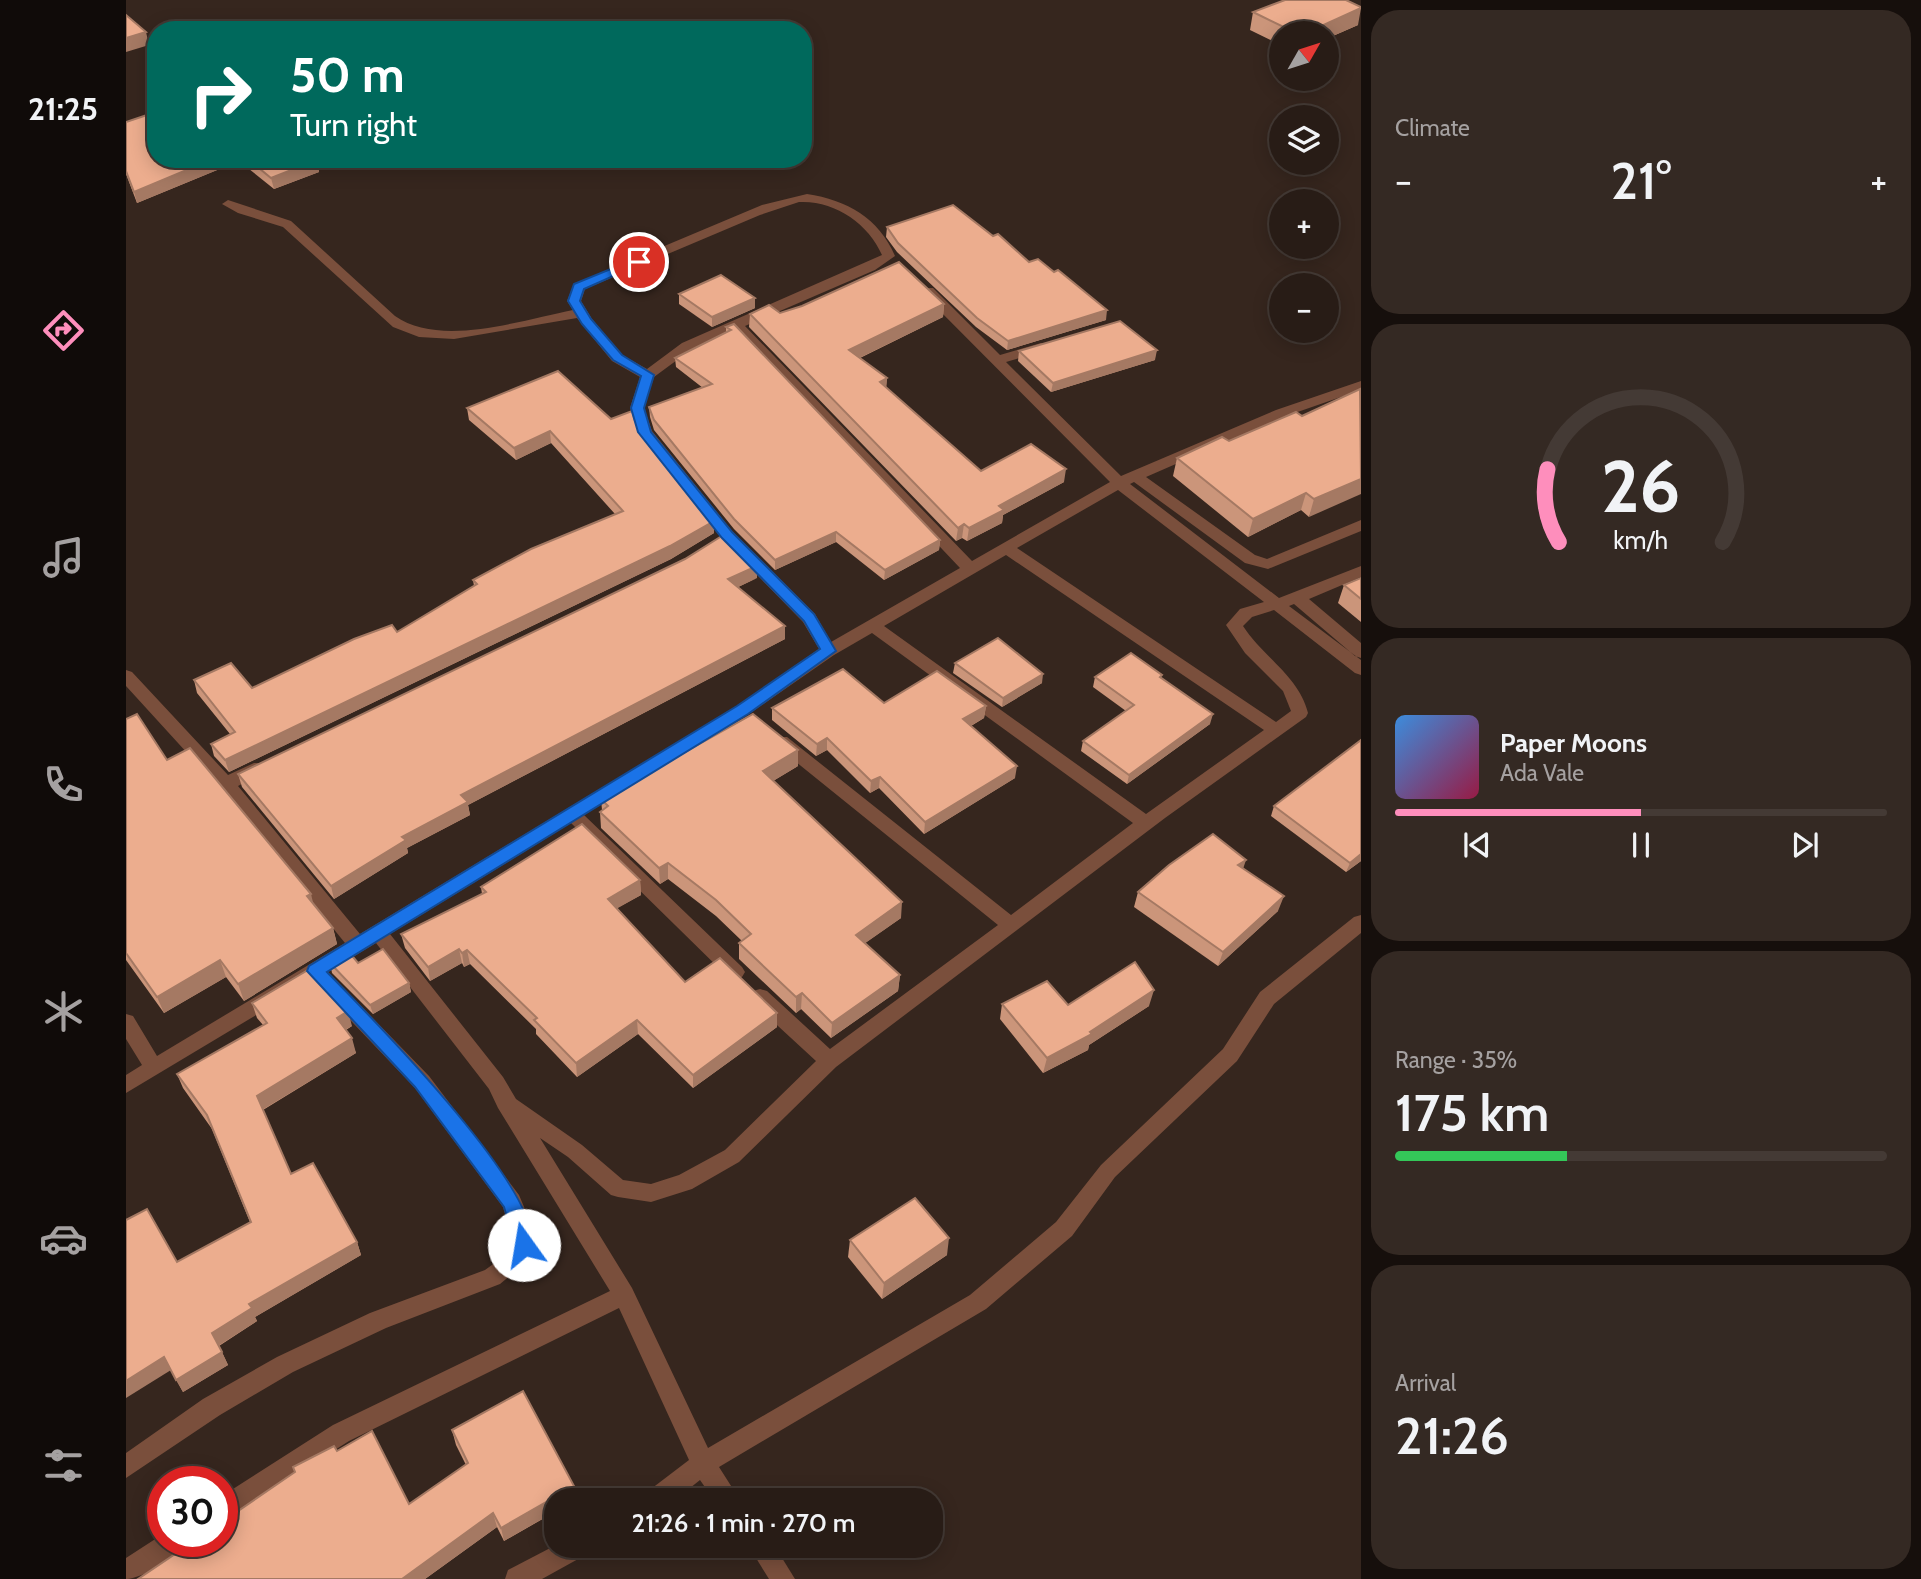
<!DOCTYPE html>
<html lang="en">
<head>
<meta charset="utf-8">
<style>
	body { margin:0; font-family:Cabin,sans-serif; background:#342923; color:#f1f3f6; height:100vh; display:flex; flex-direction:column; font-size:26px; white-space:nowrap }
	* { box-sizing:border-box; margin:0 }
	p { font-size:23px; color:#a5a1a1 }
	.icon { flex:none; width:38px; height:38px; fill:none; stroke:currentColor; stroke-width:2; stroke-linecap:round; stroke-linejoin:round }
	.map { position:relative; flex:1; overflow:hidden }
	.details { display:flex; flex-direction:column; gap:10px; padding:10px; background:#160f0c; width:560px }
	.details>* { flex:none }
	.banner { position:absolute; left:21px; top:21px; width:665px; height:147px; border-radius:28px; box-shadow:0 4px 18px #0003,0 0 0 2px #443a35; background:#00695c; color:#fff; overflow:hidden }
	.needle { width:46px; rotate:51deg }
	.fabs { position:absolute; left:1143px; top:21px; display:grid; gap:14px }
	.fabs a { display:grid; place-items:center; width:70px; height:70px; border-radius:50%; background:#281c16; box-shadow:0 4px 18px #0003,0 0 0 2px #443a35; font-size:35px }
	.speed { position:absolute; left:21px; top:1466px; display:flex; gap:14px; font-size:35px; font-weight:700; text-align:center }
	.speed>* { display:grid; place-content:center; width:91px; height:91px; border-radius:50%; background:#281c16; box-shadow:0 4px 18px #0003,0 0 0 2px #443a35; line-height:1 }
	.speed .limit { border:10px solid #d22; background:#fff; color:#111 }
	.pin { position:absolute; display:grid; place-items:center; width:60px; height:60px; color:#fff; margin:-30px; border:4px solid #fff; border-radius:50%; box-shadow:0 2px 7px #0007 }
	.me { position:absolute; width:77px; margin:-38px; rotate:347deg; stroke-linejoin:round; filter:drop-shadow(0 0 5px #0008) }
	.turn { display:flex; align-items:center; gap:24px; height:147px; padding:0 28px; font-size:32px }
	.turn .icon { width:91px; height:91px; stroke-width:2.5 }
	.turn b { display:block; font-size:49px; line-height:60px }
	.big { font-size:52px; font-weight:600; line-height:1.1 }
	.details .tile { flex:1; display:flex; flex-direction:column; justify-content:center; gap:10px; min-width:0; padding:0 24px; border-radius:28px; background:#342923 }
	.details .dial { align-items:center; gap:0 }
	.dial svg { height:182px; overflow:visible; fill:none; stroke:#443a35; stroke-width:7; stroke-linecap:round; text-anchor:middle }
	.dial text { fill:#f1f3f6; stroke:none }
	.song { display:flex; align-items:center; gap:21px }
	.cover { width:84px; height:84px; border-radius:10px; background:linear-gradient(135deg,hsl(210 70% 55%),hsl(340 70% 35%)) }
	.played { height:7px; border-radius:4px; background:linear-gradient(90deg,#fe8ebc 50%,#443a35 50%) }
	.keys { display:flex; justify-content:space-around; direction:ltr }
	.heat { display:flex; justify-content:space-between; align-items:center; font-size:38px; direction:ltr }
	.charge { height:10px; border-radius:5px; background:linear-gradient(90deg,#34c759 35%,#443a35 0) }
	.trip { position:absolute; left:418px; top:1488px; width:399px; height:70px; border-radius:28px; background:#281c16; box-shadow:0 4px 18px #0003,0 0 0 2px #443a35; font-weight:600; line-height:70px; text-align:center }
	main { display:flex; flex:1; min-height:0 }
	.tab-bar { display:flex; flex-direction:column; width:126px; justify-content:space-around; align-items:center; background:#100b09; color:#a5a1a1 }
	.tab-bar .icon { width:49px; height:49px }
	.tab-bar .on { color:#fe8ebc }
	.tab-bar b { font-size:32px; color:#f1f3f6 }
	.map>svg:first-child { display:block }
</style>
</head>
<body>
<main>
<nav class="tab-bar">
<b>21:25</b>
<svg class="icon on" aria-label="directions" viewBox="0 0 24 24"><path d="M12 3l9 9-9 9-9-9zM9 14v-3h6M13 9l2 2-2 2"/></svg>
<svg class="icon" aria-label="music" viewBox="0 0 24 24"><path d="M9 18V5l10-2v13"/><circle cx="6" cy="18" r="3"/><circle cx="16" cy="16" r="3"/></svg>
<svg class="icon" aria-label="phone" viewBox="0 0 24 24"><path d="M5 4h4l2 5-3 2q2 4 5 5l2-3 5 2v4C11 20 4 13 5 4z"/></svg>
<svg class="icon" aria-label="climate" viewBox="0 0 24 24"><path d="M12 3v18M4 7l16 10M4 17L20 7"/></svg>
<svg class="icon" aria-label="car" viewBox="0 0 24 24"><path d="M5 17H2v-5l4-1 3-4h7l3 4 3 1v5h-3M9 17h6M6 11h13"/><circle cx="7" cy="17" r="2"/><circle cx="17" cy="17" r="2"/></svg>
<svg class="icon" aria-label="filters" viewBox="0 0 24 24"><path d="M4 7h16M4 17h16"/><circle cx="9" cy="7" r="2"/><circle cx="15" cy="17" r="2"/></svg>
</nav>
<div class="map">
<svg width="1235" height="1579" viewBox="0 0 1235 1579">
	<rect width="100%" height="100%" fill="#36261e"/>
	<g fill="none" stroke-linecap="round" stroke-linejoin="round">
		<g fill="#7a4f3c" fill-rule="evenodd">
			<path d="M681,194C721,200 753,218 769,256L749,270L619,326L846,561L984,482L797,294V288H807L874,355L915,343L920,344V350L880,362L995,476L1150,410L1235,381V390L1160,416L1020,477L1129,555L1141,559L1235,520V531L1142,569L1119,563L1008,482L1004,484L1153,598L1235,566V577L1183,599L1235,643V658L1229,656L1168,604L1163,606L1235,660V675L1229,673L1148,610L1126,617L1117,626C1137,657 1173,676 1182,713L1180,717L1039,818L710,1067L613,1162L566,1189L525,1202L492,1197L485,1195L442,1157L414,1138L506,1288L582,1448L844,1295L930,1222L975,1165L1097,1049L1134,992L1228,917L1235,915V933L1148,1004L1111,1061L989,1177L946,1236L860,1309L593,1467L614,1500H588L574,1480L549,1500H517L521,1492L563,1460L493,1308L223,1441L96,1522V1496L207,1425L484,1291L372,1108L363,1089L250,943L202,972L303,1076L393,1195L404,1221L409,1245L396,1266L374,1284L260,1328L167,1372L94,1415L0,1478V1453L77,1399L151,1357L244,1313L359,1270L370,1262L387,1243L377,1207L289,1088L187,981L0,1093V1075L16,1065L0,1039V1014L7,1016L31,1056L219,943L94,789L0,686V670L6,672L102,775L128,763H140L143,767L140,771L112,786L234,934L611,706L693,649L677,622L596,539L512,432L504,408L514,377L486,361L451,318L328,339L293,337L267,327L157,227L112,213L96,204L102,200L165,221L269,316C314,348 396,320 447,310L441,301L448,284L636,205ZM673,202C708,200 742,223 756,255L556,343L521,369L496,355L466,319L455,301L459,289L634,215ZM609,330L834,568L705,642L689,614L606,531L526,431L518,408L528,377L566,349ZM992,490L1138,602L1114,609L1100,625L1119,653L1157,691L1165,711L1150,722L891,548ZM880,555L1138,730L1020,814L758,626ZM746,633L1007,823L885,915L661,737H649L646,741L649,745L872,925L704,1049L641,991L634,989L627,991L624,997L627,1003L690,1061L599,1150L553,1175L525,1184L497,1180L456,1145L390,1099L377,1077L264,934L445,823L602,977L609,980L616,977L619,972L616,967L458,815L623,714L708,655Z"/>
			<path d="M37,1534V1542H58C52,1557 16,1579 0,1579V1558Z"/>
			<polygon points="430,1545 467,1545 463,1553 416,1579 379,1579 382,1570"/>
			<polygon points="622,1545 648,1545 669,1579 643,1579"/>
		</g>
	</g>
	<g fill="#cb957a">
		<polygon points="1127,12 1232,25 1200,39 1200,33 1155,33 1155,45 1124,30"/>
		<polygon points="0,122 30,159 190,159 191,160 193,172 148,189 113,161 11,203 0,174"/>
		<polygon points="761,227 867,236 903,262 928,272 980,320 881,350 850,327 771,252 760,237"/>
		<polygon points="553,294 629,298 629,308 586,327 553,304"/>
		<polygon points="818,304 817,317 734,358 761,378 760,387 855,471 938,482 877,515 876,523 841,541 836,538 830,541 623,327 624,314"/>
		<polygon points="608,324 814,540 813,550 758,580 710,542 649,570 608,529 528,430 524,417 523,407 577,388 550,367 549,358 600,332 600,327"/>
		<polygon points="893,351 1029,360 925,392 892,361"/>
		<polygon points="1234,389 1183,517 1175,510 1122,537 1047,476 1051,458 1176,416"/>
		<polygon points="341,408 509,421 588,521 588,533 545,559 103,772 88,756 85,744 104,734 71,693 68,680 126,688 271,632 348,586 347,580 489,514 425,443 390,460 343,420"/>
		<polygon points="631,578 612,587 659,639 342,805 344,815 281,848 282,853 208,899 116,787 112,774"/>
		<polygon points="1235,578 1235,622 1212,603 1218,585"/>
		<polygon points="829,663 916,683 876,707 827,673"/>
		<polygon points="969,677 1036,679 1084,724 1001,784 955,751 957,741 1000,711 967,687"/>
		<polygon points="758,703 860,706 858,718 845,726 889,778 798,834 753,788 744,793 701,750 690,756 646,720 646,708"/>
		<polygon points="0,719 188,904 207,928 211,944 118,1001 100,977 38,1013 0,960"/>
		<polygon points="1235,740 1235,861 1220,872 1145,816 1148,806"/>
		<polygon points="672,766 647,781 775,918 739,943 774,975 772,991 705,1038 675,1009 670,1013 613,959 613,943 616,941 590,916 542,879 534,884 475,828 474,812 476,810 475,799"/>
		<polygon points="1117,869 1152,911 1092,966 1008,907 1012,892"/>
		<polygon points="514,880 515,895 491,908 559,982 651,1013 651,1027 567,1088 512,1034 451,1077 410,1034 410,1029 344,964 338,967 336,963 304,981 279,948 275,934 356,894 355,887"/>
		<polygon points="204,963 232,963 283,983 285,992 247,1014 206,973"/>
		<polygon points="126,1003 226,1026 220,1030 230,1053 137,1110 165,1174 231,1242 235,1255 129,1317 131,1321 93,1346 102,1365 57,1392 45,1370 51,1262 124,1222 86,1129 57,1088 51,1074 137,1025 131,1018"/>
		<polygon points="876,1004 942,1005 1023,1006 963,1045 962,1050 917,1073 874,1019"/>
		<polygon points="724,1240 821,1255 756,1299 722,1257"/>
		<polygon points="326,1430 450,1500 378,1541 371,1527 299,1579 12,1579 211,1451 283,1504 340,1465 330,1445"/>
	</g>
	<g fill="#a57963">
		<polygon points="1235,8 1232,25 1200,39 1200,33 1180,33"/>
		<polygon points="20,32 23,45 0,52 0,38"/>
		<polygon points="87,159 112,159 113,161 11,203 8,192"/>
		<polygon points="191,160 193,172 148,189 145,178"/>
		<polygon points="629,298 629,308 586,327 586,317"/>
		<polygon points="818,304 817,317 723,363 723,350"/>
		<polygon points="981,310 980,320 881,350 882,341"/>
		<polygon points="1031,350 1029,360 925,392 927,383"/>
		<polygon points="761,378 760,391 754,382"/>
		<polygon points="424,431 425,443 390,460 388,448"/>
		<polygon points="940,469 938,482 877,515 876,523 841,541 843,528 873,506"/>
		<polygon points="1235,479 1235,494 1183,517 1188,499"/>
		<polygon points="1180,493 1175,510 1122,537 1127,519"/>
		<polygon points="588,521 588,533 545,559 103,772 99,760"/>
		<polygon points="838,524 836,538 830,541 832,528"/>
		<polygon points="710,532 710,542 649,570 649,560"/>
		<polygon points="814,540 813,550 758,580 759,570"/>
		<polygon points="631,566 631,578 602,592 602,579"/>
		<polygon points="659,626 659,639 342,805 344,815 281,848 282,853 208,899 205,886 335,795"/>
		<polygon points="917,674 916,683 876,707 877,698"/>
		<polygon points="860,706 858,718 836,731 837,719"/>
		<polygon points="1087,714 1084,724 1001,784 1003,775"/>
		<polygon points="701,738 701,750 690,756 691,744"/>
		<polygon points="672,750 672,766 637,787 637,771"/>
		<polygon points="891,766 889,778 798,834 799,822"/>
		<polygon points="754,777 753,788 744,793 745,781"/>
		<polygon points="1235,854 1235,861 1220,872 1224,863"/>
		<polygon points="1120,860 1115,875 1112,865"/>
		<polygon points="542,863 542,879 534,884 533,868"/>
		<polygon points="514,880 515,895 483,913 482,899"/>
		<polygon points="185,894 189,911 181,896"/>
		<polygon points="1158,896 1152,911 1092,966 1097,952"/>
		<polygon points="776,902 775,918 728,951 730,935"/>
		<polygon points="207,928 211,944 118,1001 112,984"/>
		<polygon points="333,949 336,963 304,981 302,967"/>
		<polygon points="341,950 344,964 338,967 336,953"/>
		<polygon points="94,960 100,977 38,1013 31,997"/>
		<polygon points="774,975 772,991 705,1038 706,1023"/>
		<polygon points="283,983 285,992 247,1014 244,1005"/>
		<polygon points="1028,990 1023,1006 963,1045 962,1050 917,1073 921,1058 964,1032"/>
		<polygon points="676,993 675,1009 670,1013 670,997"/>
		<polygon points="222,1011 226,1026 215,1032 211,1018"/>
		<polygon points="651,1013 651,1027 567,1088 567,1075"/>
		<polygon points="511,1020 512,1034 451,1077 450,1063"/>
		<polygon points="226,1038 230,1053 136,1110 131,1096"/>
		<polygon points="823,1238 821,1255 756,1299 758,1283"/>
		<polygon points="231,1242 235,1255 129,1317 131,1321 92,1346 86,1333 123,1304"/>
		<polygon points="96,1352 102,1365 57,1392 50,1380"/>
		<polygon points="38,1357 45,1370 0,1398 0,1381"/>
		<polygon points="448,1486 450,1500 430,1500 430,1511 378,1541 375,1528"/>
		<polygon points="367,1513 371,1527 299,1579 276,1579"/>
	</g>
	<g fill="#ecad8e" stroke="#a57963" stroke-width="2">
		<polygon points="1159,0 1220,0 1235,7 1235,8 1180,33 1170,33 1127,12"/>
		<polygon points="0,15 20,32 0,38"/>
		<polygon points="289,26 295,30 277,30"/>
		<polygon points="30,112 30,159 87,159 8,192 0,171 0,122"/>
		<polygon points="122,159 190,159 191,160 145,178"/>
		<polygon points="827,205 867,236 872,234 903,262 912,259 928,272 932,270 981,310 882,341 851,318 772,243 761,227"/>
		<polygon points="773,262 818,304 723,350 761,378 754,382 855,471 905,444 940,469 873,506 878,510 843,528 838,524 832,528 624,314 643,305 654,313 676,306"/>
		<polygon points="595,275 629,298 586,317 553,294"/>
		<polygon points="994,321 1031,350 927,383 893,351"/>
		<polygon points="608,324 814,540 759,570 710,532 649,560 608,519 528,420 523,407 586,384 549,358 605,330 600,327"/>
		<polygon points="432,371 485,419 506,411 509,421 588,521 544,546 99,760 85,744 109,732 68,680 105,663 126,688 228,639 266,625 271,632 351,584 347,580 405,549 497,511 424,431 388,448 341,408"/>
		<polygon points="1234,389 1235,479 1188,499 1180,493 1127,519 1051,458 1096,437 1103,441 1170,412 1176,416"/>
		<polygon points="599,534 631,566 602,579 659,626 335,795 342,802 276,837 280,840 205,886 112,774 559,559"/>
		<polygon points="1235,578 1235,599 1218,585"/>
		<polygon points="872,638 917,674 877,698 829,663"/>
		<polygon points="1005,653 1036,675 1034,677 1087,714 1003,775 957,741 1008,705 969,677"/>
		<polygon points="717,669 758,703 811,671 860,706 837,719 891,766 799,822 754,777 745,781 701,738 691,744 646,708"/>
		<polygon points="11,714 41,760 64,748 185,894 181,896 207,928 112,984 94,960 31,997 0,953 0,719"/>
		<polygon points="627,714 672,750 637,771 776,902 730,935 774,975 706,1023 676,993 670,997 613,943 625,934 590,900 542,863 533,868 474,812 482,806 475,799"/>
		<polygon points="1235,740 1235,854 1224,863 1148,806"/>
		<polygon points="456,824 514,880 482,899 559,982 594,958 651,1013 567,1075 511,1020 450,1063 408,1020 411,1018 341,950 336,953 333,949 302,967 275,934 360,892 355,887"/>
		<polygon points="1087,834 1120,860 1112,865 1158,896 1097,952 1012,892 1043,865"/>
		<polygon points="257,949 283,983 244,1005 204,963 223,952 232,963"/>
		<polygon points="1009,962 1028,990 964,1032 966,1034 921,1058 876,1004 921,981 942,1005"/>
		<polygon points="182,970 222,1011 211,1018 226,1038 131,1096 165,1174 187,1163 231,1242 123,1304 126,1308 86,1333 96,1352 50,1380 38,1357 0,1381 0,1220 21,1209 51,1262 125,1222 81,1115 51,1074 141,1023 126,1003"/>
		<polygon points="789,1198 823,1238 758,1283 724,1240"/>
		<polygon points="397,1391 448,1486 375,1528 367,1513 276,1579 12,1579 67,1542 96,1542 96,1522 169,1472 167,1467 208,1446 211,1451 246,1431 283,1504 342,1463 326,1430"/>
	</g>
	<path fill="#1a73e8" stroke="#114b97" stroke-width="2" d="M509,259L519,262L458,289L454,301L465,319L496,355L528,375L518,408L525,432L606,532L688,614L710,651L622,714L201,972C240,1012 428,1200 404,1252L398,1254L391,1252L378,1207L289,1087L181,971L183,966L611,706L694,649L678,621L596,538L512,432L505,408L515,376L487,360L456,324L442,301L448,284Z"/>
</svg>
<div class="fabs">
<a><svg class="needle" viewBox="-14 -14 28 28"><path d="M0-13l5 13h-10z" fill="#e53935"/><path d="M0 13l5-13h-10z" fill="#a5a1a1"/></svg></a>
<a><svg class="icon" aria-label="layers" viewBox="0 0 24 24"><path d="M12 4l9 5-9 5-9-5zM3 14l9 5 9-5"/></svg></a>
<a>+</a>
<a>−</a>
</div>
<div class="speed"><div class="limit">30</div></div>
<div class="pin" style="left:513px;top:262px;background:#d93025"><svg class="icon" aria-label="arrive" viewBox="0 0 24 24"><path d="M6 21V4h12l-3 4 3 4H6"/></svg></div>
<svg class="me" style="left:398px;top:1245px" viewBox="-20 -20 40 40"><circle r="19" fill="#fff"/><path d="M0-13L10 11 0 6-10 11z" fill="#1a73e8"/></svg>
<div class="trip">21:26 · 1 min · 270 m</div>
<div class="banner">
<div class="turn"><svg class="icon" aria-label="right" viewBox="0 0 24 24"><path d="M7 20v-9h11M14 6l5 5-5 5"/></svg><div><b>50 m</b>Turn right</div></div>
</div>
</div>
<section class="details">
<div class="tile"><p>Climate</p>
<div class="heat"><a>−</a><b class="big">21°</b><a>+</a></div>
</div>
<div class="tile dial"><svg viewBox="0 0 100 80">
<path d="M14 69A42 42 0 1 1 86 69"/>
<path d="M14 69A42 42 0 0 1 9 37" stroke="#fe8ebc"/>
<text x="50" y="56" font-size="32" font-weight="700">26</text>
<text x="50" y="72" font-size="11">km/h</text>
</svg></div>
<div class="tile">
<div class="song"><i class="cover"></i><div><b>Paper Moons</b><p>Ada Vale</p></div></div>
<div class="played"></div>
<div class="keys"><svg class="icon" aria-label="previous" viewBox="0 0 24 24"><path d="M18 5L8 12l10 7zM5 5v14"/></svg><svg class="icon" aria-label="pause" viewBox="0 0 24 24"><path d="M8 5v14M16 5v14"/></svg><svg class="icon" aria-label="next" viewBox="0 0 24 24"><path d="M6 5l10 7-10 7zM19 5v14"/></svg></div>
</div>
<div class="tile"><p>Range · 35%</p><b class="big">175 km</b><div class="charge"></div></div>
<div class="tile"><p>Arrival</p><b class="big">21:26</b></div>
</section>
</main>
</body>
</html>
